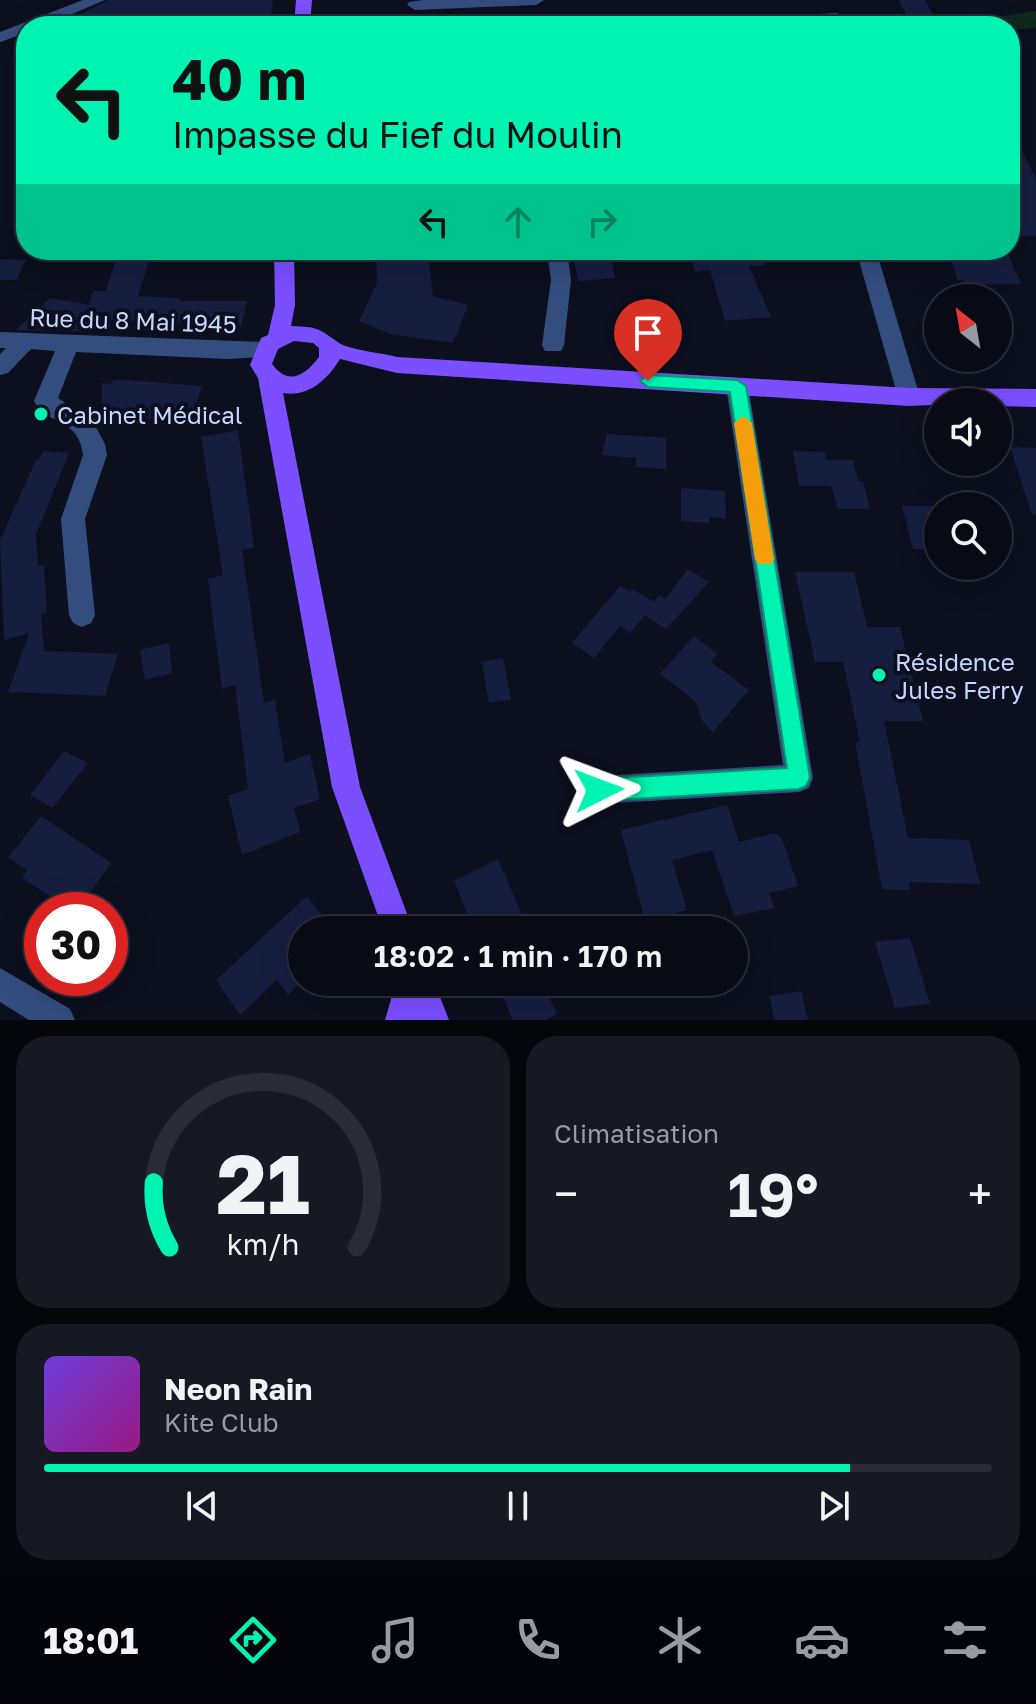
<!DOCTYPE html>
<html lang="fr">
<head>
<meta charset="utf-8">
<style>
	body { margin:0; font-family:"Golos Text",sans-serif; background:#161923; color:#f1f3f6; height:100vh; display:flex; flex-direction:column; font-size:30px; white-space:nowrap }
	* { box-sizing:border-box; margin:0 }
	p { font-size:26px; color:#989ba1 }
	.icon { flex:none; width:44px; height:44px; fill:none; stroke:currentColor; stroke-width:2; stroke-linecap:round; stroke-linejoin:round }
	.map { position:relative; height:1020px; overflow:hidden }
	.side { display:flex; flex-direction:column; gap:16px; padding:16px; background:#04060c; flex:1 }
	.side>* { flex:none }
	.top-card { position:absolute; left:16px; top:16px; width:1004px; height:244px; border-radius:32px; box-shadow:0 8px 32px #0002,0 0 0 2px #292b35; background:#00f3b0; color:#111; overflow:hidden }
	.needle { width:52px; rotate:329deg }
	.tools { position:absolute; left:924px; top:284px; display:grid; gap:16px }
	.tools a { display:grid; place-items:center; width:88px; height:88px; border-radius:50%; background:#080b16; box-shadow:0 8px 32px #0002,0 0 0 2px #292b35; font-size:40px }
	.speed { position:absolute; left:24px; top:892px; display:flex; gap:16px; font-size:40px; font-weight:700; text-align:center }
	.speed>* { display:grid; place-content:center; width:104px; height:104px; border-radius:50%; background:#080b16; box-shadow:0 8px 32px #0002,0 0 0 2px #292b35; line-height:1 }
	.speed .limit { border:12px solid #d22; background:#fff; color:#111 }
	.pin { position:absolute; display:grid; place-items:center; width:68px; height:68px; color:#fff; margin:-82px -34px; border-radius:50% 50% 50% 0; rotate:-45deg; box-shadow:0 0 8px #0007 }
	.pin .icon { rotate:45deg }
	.me { position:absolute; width:88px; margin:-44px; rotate:87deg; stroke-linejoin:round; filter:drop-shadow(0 0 6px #0008) }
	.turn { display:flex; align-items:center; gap:28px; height:168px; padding:0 24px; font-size:36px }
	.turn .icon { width:104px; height:104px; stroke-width:2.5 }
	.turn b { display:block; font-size:56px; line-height:68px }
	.lanes { display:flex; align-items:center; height:76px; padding:0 24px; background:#0003; justify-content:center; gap:40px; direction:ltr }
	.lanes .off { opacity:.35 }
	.big { font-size:60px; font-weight:600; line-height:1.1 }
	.side .card { flex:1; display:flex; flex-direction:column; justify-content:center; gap:12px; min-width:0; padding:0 28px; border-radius:32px; background:#161923 }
	.side .dial { align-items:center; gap:0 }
	.dial svg { height:208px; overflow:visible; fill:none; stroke:#292b35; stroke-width:7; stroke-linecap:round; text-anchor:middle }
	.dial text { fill:#f1f3f6; stroke:none }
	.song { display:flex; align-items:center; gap:24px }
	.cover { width:96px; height:96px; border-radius:12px; background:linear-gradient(135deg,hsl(260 70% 55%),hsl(310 70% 35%)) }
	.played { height:8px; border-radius:4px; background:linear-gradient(90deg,#00f3b0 85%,#292b35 85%) }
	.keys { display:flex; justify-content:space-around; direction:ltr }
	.heat { display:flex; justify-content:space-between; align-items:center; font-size:44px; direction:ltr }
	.side .tiles { flex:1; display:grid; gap:16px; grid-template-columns:1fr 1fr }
	.card:last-child { grid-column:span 2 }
	.trip { position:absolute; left:288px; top:916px; width:460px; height:80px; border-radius:40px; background:#080b16; box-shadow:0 8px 32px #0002,0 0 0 2px #292b35; font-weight:600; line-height:80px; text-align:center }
	.dock { display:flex; height:128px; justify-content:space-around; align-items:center; background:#030409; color:#989ba1 }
	.dock .icon { width:56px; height:56px }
	.dock .on { color:#00f3b0 }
	.dock b { font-size:36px; color:#f1f3f6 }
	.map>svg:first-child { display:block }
</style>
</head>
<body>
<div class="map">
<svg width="1036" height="1020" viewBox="0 0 1036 1020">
	<rect width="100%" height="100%" fill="#0b0f1e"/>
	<polygon fill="#0e281d" points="1036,11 1036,28 1010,30 1010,26 960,26 959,23"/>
	<g fill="#161e40">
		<polygon points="108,0 273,0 270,21 244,22 244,26 141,26 137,21 119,26 91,26 83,13"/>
		<polygon points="899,0 925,0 937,23 910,23"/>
		<polygon points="1010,125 1036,179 1036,236 1010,236"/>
		<polygon points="119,250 152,250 138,296 180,298 179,301 247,301 241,326 96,319 92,332 16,330 50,298 89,305 93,291 106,291"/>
		<polygon points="376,250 428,250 433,296 468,305 453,343 390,334 359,321 377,283"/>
		<polygon points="572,250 609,250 615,278 578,281"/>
		<polygon points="689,250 764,250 765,265 749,266 771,317 725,321 710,270 695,272"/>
		<polygon points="947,250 1006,250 1021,284 965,285 963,280 958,280"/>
		<polygon points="0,259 26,260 16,280 0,280"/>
		<polygon points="113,380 125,380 202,386 190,422 108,416 110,412 102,411 102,383 111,384"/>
		<polygon points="238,430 254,547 242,550 264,703 275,700 285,763 310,754 320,799 294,808 300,832 242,855 228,796 248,789 235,685 222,689 208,579 223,575 201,437"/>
		<polygon points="607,434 666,438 666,469 636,467 636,458 602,455"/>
		<polygon points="1010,447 1036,448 1036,514 1032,515"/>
		<polygon points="43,451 69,453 36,534 38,566 44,565 47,613 41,615 44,651 118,654 105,696 8,692 29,633 4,640 0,540 36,460 39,460"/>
		<polygon points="793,451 825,452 826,460 853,460 858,481 863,482 870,509 838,509 831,486 799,486"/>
		<polygon points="681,488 725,491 726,519 710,517 709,523 681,521"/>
		<polygon points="902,506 938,506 938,549 913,549"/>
		<polygon points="688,569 709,582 666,629 645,615 630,633 620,626 594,658 572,643 620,586 630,592 632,589 654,602 659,596 665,599"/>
		<polygon points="795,572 854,572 867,627 900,627 923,721 884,721 908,838 969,840 980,884 909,882 910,890 882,889 855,742 860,742 843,662 815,662"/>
		<polygon points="694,636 717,654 711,662 749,690 713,732 703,722 695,701 660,674"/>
		<polygon points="169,643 172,673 145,680 140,650"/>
		<polygon points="503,658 511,699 489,703 482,662"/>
		<polygon points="64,751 88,763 52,808 30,795"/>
		<polygon points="727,805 739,842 775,833 782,839 798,886 769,893 774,908 734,916 712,850 672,860 687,910 645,921 621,830"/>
		<polygon points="41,816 111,863 80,907 63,896 59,902 22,878 27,870 8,858"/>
		<polygon points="498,859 522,915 495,930 474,930 454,881"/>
		<polygon points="307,896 321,914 302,930 302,981 288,995 277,980 240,1015 216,980"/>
		<polygon points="910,938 930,1004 895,1008 875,942"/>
		<polygon points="496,982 542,982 557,1014 546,1020 513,1020"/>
		<polygon points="801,991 808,1020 775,1020 769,996"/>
	</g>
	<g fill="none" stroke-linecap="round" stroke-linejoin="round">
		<g fill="#344d7f" fill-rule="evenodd">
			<polygon points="83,0 105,0 44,26 26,26 26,33 0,42 0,32"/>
			<polygon points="423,0 544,0 536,5 415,10 407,5 409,2"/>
			<polygon points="836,13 842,15 842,21 785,26 701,26 709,21"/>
			<polygon points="547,250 567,250 571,280 564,345 561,351 545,351 542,345 551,280"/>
			<polygon points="856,250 876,250 920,397 917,403 909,406 901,403 898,397"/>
			<path d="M0,332L265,342L273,344L276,350L273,356L228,359L76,352L58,398L93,422L105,444L107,455L85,519L95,615L91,623L82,627L73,623L69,615L61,519L83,455C79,417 47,426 34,401L55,351L31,349L8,373L0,375V354L6,348H0Z"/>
			<polygon points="737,378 745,380 748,386 813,778 809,788 799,792 599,804 589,800 585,790 589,780 599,776 783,765 726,386 729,380"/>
			<polygon points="0,968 70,1009 75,1020 29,1020 0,1002"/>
		</g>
		<g fill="#7b4fff" fill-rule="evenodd">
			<polygon points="296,0 312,0 310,26 294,26"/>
			<path d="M274,250H294L295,305L291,326C318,327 318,328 339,343C350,350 383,353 397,357L909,388L1036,389V407L998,406V402L909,406L397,373L340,359C328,379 308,398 283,393L360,787L413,930H383L332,787L258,378L250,365L261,338L268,335L275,305ZM294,341L313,343L319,348V357C305,376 288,386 272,364L278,349Z"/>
			<polygon points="396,982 434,982 449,1020 385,1020"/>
		</g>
	</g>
	<polygon fill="#00f3b0" stroke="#009e72" stroke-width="2" points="648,375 737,380 746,386 810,778 806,786 799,789 599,801 592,798 588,790 592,782 599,779 787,768 730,392 648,387 640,381"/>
	<polygon fill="#f59e0b" points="743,416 752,423 774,559 771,564 758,564 755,559 734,423"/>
	<g fill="#00f3b0" stroke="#0b0f1e" stroke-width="3">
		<circle cx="41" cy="414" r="8"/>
		<circle cx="879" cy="675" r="8"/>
	</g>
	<g text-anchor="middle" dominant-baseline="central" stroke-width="8" stroke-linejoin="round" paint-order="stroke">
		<g font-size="24" fill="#c8d7ff" stroke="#0b0f1e">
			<text transform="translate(133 320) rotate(2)">Rue du 8 Mai 1945</text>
		</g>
		<g font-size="24" fill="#c8d7ff" stroke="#0b0f1e" text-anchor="start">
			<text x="57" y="414">Cabinet Médical</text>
			<text x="895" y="661">Résidence<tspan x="895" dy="28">Jules Ferry</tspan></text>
		</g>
	</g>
</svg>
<div class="tools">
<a><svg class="needle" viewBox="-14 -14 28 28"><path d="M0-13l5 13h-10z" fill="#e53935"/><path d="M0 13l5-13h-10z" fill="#989ba1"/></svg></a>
<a><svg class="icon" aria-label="sound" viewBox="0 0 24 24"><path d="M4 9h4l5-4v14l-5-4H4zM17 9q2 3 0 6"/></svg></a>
<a><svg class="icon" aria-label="search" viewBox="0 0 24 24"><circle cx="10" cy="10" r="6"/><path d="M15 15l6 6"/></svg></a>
</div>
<div class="speed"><div class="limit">30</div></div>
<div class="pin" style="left:648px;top:381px;background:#d93025"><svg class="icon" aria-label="arrive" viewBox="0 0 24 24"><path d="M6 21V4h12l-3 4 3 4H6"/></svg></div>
<svg class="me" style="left:599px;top:790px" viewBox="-20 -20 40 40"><path d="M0-17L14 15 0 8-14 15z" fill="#00f3b0" stroke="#fff" stroke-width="4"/></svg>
<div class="trip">18:02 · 1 min · 170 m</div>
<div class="top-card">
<div class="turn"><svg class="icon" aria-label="left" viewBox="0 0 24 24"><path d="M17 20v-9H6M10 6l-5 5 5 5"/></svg><div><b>40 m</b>Impasse du Fief du Moulin</div></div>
<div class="lanes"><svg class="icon" aria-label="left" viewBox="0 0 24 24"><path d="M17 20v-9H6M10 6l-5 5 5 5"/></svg><svg class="icon off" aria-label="ahead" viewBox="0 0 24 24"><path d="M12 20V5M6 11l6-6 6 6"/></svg><svg class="icon off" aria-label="right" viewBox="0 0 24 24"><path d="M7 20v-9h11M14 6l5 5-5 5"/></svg></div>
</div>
</div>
<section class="side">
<div class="tiles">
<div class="card dial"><svg viewBox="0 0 100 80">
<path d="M14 69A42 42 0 1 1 86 69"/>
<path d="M14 69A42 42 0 0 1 8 44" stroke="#00f3b0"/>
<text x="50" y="56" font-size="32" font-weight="700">21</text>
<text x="50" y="72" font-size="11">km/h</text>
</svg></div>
<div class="card"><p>Climatisation</p>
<div class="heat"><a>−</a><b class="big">19°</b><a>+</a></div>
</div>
<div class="card">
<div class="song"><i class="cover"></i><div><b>Neon Rain</b><p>Kite Club</p></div></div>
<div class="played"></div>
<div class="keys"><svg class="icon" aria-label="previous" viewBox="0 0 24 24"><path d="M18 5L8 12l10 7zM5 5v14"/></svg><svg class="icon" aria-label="pause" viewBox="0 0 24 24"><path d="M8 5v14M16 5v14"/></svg><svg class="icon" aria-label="next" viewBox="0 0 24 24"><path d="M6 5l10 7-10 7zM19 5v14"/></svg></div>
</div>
</div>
</section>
<nav class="dock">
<b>18:01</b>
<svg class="icon on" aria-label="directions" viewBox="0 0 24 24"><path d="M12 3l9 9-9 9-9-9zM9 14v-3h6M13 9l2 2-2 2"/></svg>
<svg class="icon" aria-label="music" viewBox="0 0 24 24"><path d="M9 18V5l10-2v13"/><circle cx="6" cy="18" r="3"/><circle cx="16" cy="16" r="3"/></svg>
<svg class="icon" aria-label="phone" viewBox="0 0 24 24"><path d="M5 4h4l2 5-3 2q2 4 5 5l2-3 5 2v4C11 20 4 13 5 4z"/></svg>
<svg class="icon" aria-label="climate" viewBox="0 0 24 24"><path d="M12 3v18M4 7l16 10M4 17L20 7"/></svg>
<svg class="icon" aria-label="car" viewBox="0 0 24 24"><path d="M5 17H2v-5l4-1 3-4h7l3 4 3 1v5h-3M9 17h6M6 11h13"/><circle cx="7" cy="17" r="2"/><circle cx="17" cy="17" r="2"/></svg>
<svg class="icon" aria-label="filters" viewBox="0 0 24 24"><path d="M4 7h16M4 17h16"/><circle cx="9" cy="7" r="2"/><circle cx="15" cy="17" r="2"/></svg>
</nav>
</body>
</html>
